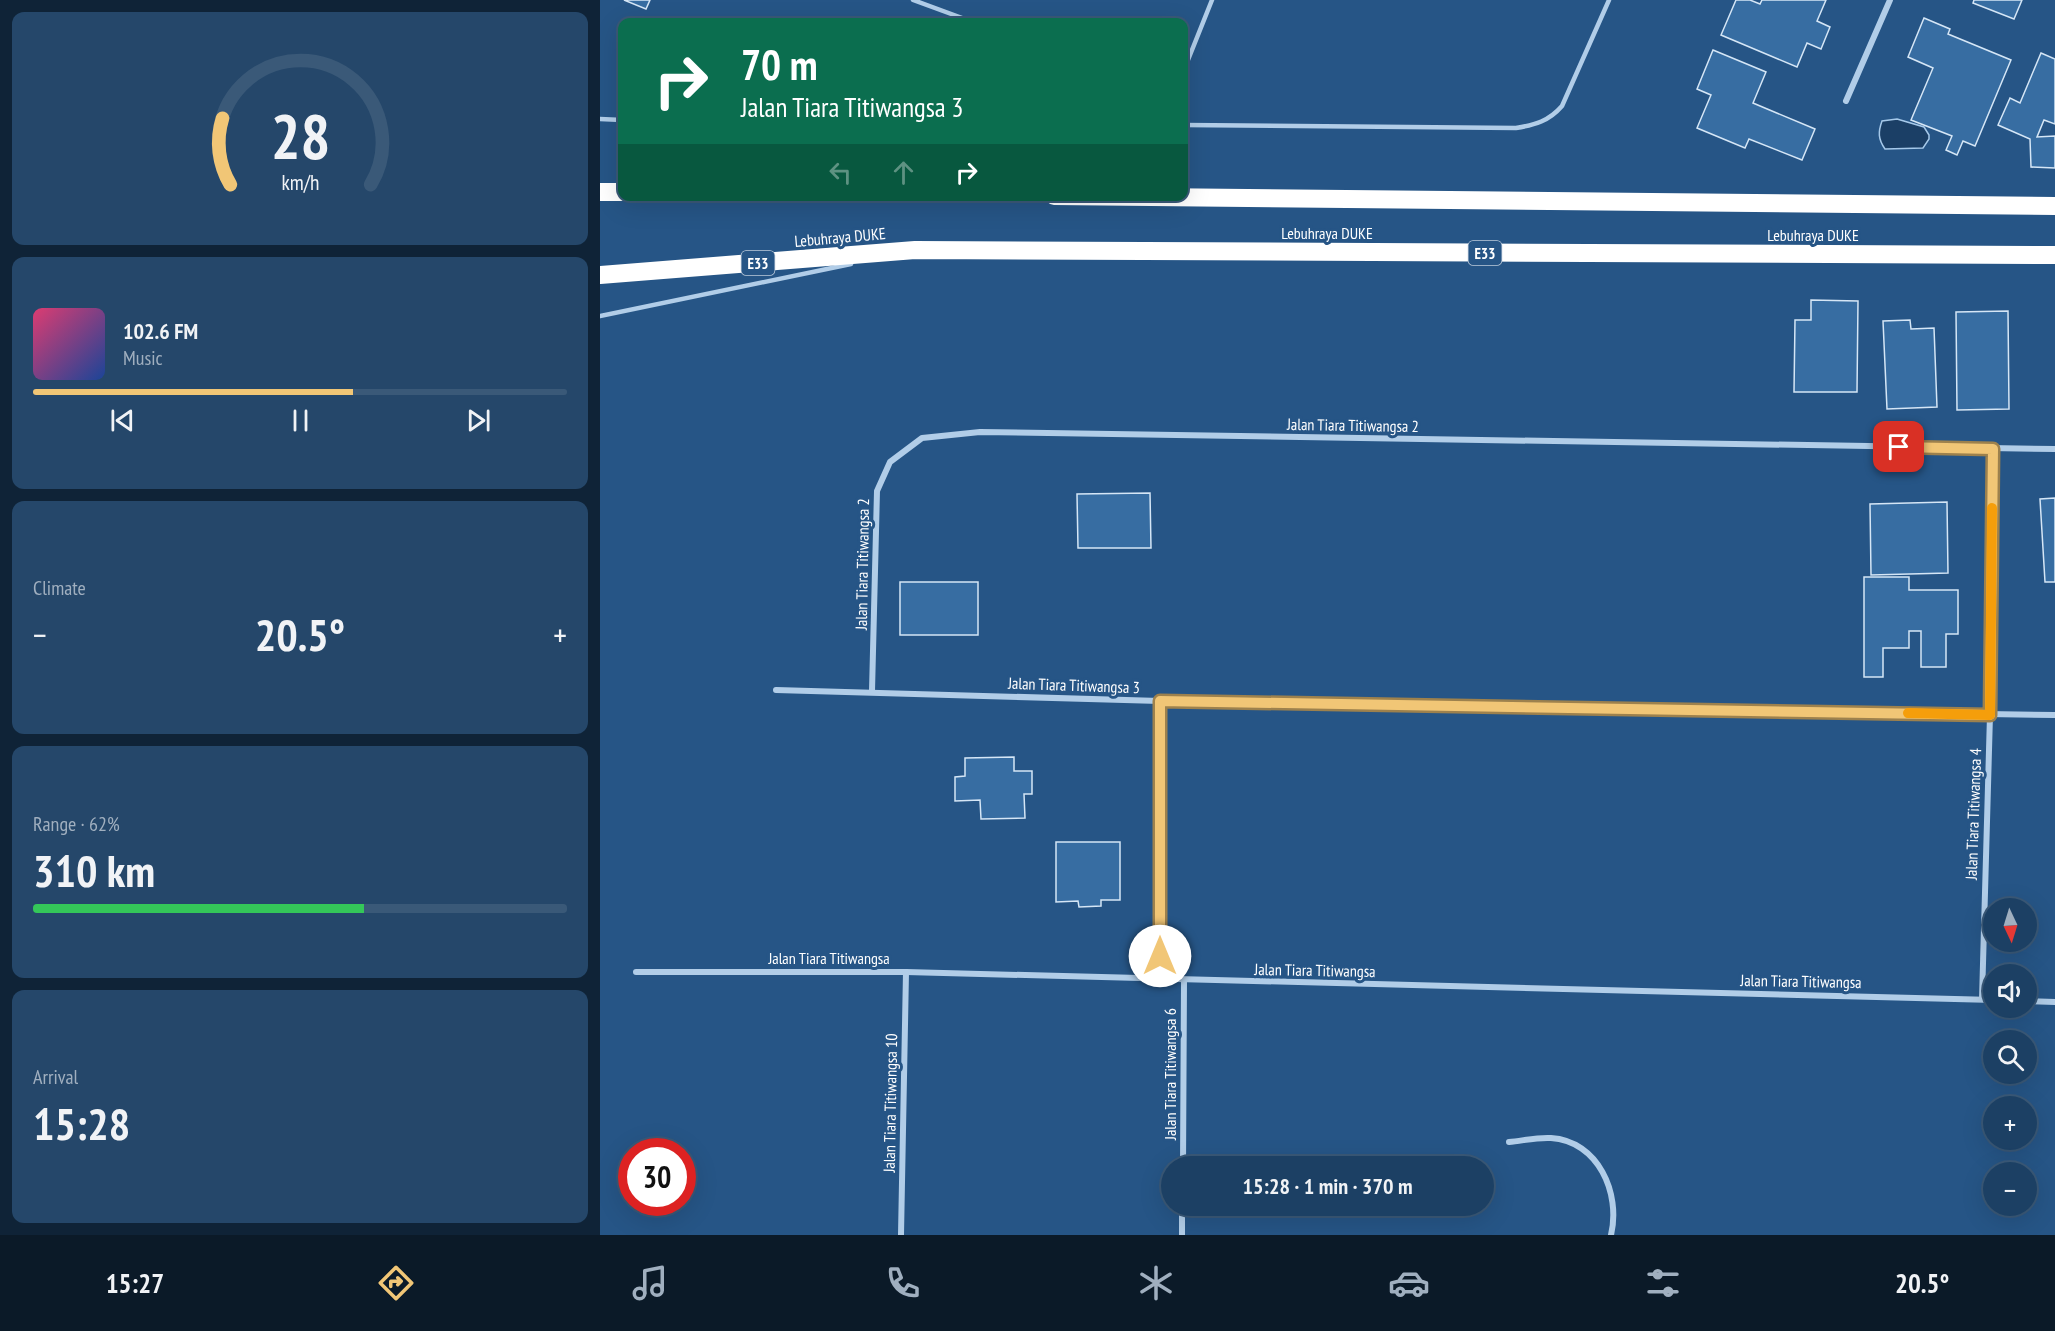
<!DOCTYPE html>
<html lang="en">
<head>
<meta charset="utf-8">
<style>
	body { margin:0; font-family:"PT Sans Narrow",sans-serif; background:#25476a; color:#f1f3f6; height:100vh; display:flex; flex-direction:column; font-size:22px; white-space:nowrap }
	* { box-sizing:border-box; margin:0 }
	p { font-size:20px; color:#a0afbf }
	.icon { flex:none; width:33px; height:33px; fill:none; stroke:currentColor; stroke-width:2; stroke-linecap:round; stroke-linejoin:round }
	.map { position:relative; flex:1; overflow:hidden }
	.details { display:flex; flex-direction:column; gap:12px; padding:12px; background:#0f2337; width:600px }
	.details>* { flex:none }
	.banner { position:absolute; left:18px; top:18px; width:570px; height:183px; border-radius:12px; box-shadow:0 6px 24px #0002,0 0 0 2px #3a5978; background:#0b6e4f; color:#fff; overflow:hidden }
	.needle { width:39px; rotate:176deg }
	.controls { position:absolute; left:1383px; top:898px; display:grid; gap:12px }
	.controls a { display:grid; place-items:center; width:54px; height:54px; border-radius:50%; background:#1c4064; box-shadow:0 6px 24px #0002,0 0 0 2px #3a5978; font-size:30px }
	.speed { position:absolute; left:18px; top:1138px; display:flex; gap:12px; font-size:30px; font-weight:700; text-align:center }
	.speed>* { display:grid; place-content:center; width:78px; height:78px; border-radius:50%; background:#1c4064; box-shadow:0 6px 24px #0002,0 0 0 2px #3a5978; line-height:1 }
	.speed .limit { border:9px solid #d22; background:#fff; color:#111 }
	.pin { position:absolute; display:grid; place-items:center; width:51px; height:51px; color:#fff; margin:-26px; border-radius:12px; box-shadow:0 3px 9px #0006 }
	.me { position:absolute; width:66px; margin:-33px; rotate:0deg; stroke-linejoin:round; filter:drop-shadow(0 0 4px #0008) }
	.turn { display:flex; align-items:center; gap:21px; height:126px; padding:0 24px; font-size:27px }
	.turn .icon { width:78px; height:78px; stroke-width:2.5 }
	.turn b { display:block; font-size:42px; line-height:51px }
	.lanes { display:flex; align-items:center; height:57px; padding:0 24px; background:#0003; justify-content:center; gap:30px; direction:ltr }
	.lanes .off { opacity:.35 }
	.big { font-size:45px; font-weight:800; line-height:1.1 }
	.details .card { flex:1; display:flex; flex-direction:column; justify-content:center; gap:9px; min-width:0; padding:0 21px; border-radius:12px; background:#25476a }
	.details .dial { align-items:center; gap:0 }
	.dial svg { height:156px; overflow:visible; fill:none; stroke:#3a5978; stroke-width:7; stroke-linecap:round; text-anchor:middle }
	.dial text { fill:#f1f3f6; stroke:none }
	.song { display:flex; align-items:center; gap:18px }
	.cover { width:72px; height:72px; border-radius:9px; background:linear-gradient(135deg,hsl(340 70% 55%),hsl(220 70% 35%)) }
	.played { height:6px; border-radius:3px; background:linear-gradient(90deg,#f1c676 60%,#3a5978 60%) }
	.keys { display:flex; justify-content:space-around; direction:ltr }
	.heat { display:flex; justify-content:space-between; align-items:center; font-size:33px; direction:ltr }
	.charge { height:9px; border-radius:4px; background:linear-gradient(90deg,#34c759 62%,#3a5978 0) }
	.trip { position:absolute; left:561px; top:1156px; width:333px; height:60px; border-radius:30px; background:#1c4064; box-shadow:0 6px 24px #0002,0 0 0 2px #3a5978; font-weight:800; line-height:60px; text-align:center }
	.dock { display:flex; height:96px; justify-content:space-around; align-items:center; background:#0b1a28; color:#a0afbf }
	.dock .icon { width:42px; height:42px }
	.dock .active { color:#f1c676 }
	.dock b { font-size:27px; color:#f1f3f6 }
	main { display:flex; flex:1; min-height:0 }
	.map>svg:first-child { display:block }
</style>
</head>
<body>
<main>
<section class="details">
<div class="card dial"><svg viewBox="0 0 100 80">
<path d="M14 69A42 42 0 1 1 86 69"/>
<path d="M14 69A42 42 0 0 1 10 35" stroke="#f1c676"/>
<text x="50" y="56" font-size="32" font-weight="700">28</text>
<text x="50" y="72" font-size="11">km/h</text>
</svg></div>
<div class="card">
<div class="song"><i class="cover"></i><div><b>102.6 FM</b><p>Music</p></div></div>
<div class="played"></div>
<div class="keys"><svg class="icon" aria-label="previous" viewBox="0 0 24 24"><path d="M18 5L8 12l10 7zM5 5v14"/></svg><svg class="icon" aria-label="pause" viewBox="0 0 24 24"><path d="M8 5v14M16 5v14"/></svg><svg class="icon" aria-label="next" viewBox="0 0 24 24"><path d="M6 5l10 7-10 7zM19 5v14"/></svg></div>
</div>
<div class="card"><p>Climate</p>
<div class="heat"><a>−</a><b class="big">20.5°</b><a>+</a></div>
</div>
<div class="card"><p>Range · 62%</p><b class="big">310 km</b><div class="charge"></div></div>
<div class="card"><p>Arrival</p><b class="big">15:28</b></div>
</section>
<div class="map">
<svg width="1455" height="1235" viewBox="0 0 1455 1235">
	<rect width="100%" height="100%" fill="#265586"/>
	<path fill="#1b3f66" stroke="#a5c8e9" stroke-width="1.5" d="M1297,119L1324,127L1329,135V139L1323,148L1285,149C1278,139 1278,132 1282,121Z"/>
	<g fill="#376da2" stroke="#d5e6f6" stroke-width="1.5">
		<polygon points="24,0 50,0 46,9"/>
		<polygon points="1136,0 1150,0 1160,4 1162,0 1226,0 1217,21 1230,27 1221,49 1207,43 1197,67 1121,35"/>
		<polygon points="1374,0 1422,0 1414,19 1373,3"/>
		<polygon points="1324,18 1350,29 1348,34 1411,60 1375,146 1363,141 1357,155 1346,150 1352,136 1311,120 1333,68 1308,57"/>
		<polygon points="1113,50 1166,72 1153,103 1215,129 1202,160 1149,139 1145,148 1097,128 1111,95 1097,89"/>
		<polygon points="1441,53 1455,59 1455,124 1444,120 1437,137 1455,136 1455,168 1431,167 1430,139 1398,125 1410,98 1420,103"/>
		<polygon points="1211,300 1258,301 1257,392 1194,392 1195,320 1211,320"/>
		<polygon points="1408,311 1409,409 1357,410 1356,312"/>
		<polygon points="1310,320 1311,329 1334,328 1337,407 1287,409 1283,321"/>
		<polygon points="550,493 551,548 478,548 477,494"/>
		<polygon points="1455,498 1455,582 1445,582 1440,499"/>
		<polygon points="1347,502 1348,573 1271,575 1270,504"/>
		<polygon points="1264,577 1309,577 1309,590 1358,590 1358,634 1346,634 1346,667 1321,667 1321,631 1309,631 1309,648 1283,648 1283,677 1264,677"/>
		<rect x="300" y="582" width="78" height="53"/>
		<polygon points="414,757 414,771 432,771 432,794 424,794 425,818 381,819 380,800 355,801 355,777 365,776 365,758"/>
		<polygon points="456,842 520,842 520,900 501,900 501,906 479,907 478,901 456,902"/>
	</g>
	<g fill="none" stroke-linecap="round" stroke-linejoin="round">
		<g stroke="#b1cde8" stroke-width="4.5">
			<polyline points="313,0 373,22"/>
			<polyline points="584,70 612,0"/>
			<polyline points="0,119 22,120"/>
			<path d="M584,125L916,128C935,125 949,121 962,106L1009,0"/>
			<polyline points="0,316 251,264"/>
		</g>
		<g stroke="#b1cde8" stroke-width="6">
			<polyline points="1246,101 1290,0"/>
			<polyline points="176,690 560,701 1455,715"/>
			<polyline points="272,691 277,491 290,462 322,438 380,432 1455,449"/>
			<polyline points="36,972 306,972 1394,1000"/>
			<polyline points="560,980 560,701"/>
			<polyline points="1382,999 1390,715 1393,449"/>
			<polyline points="1426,1001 1455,1002"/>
			<path d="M909,1142C922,1141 937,1137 951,1138C998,1141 1021,1193 1011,1235"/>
			<polyline points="583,1167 584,981"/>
			<polyline points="301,1235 306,972"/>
			<polyline points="582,1235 582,1206"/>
		</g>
		<g stroke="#fff" stroke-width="18">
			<polyline points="0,192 22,192"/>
			<polyline points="454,196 1455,206"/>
			<polyline points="0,275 315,250 1455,255"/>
		</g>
	</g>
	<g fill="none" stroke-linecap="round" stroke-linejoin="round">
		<g stroke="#9d814d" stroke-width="15">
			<polyline id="route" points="560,956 560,701 1390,715 1393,449 1299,447"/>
		</g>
		<use href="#route" stroke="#f1c676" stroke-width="10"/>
		<polyline stroke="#f59e0b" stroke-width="10" points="1308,713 1390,715 1392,508"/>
	</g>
	<g text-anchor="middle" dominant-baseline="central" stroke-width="6" stroke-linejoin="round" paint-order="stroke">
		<g fill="#265586" stroke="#beccdb" stroke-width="1.5">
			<rect x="868.5" y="241" width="33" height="24" rx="4.5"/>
			<rect x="141.5" y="251" width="33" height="24" rx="4.5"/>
		</g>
		<g font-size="15" font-weight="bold" fill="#fff">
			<text x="885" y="253">E33</text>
			<text x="158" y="263">E33</text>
		</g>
		<g font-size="16" fill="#fff" stroke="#265586">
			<text x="727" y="233">Lebuhraya DUKE</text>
			<text x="1213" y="235">Lebuhraya DUKE</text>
			<text transform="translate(240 237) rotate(-5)">Lebuhraya DUKE</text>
			<text transform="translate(753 425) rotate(1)">Jalan Tiara Titiwangsa 2</text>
			<text transform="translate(262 564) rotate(-89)">Jalan Tiara Titiwangsa 2</text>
			<text transform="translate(474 685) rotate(2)">Jalan Tiara Titiwangsa 3</text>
			<text transform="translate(1373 814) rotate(-88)">Jalan Tiara Titiwangsa 4</text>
			<text x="229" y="958">Jalan Tiara Titiwangsa</text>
			<text transform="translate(715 970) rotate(1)">Jalan Tiara Titiwangsa</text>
			<text transform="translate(1201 981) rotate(1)">Jalan Tiara Titiwangsa</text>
			<text transform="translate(570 1074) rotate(-90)">Jalan Tiara Titiwangsa 6</text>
			<text transform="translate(290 1103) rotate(-89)">Jalan Tiara Titiwangsa 10</text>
		</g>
	</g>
</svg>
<div class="controls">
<a><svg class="needle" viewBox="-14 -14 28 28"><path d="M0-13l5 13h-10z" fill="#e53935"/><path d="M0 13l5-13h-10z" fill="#a0afbf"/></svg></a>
<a><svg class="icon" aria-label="sound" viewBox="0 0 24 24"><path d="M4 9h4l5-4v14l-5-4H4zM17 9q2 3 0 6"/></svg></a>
<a><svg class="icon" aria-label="search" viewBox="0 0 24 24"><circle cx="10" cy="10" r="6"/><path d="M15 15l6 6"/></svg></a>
<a>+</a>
<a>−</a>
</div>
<div class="speed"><div class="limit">30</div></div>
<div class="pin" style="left:1299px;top:447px;background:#d93025"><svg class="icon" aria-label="arrive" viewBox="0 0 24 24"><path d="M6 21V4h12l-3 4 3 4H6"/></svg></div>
<svg class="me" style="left:560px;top:956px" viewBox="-20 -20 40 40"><circle r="19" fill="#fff"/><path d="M0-13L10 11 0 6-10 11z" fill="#f1c676"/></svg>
<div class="trip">15:28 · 1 min · 370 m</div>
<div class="banner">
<div class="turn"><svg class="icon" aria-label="right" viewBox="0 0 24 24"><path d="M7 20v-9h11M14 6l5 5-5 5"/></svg><div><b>70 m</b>Jalan Tiara Titiwangsa 3</div></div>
<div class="lanes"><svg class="icon off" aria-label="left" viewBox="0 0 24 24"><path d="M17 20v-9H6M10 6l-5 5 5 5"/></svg><svg class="icon off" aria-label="ahead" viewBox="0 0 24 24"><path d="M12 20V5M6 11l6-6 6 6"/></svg><svg class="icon" aria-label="right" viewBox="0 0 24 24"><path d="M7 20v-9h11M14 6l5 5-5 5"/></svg></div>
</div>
</div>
</main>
<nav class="dock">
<b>15:27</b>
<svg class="icon active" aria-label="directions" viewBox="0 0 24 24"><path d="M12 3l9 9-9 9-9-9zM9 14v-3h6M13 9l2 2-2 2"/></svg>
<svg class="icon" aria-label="music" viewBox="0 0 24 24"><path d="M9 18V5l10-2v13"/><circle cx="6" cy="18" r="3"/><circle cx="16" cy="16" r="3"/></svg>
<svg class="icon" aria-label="phone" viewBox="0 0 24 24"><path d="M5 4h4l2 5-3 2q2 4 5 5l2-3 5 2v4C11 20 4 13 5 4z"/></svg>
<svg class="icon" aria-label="climate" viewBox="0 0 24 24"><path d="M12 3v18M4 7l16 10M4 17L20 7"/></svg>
<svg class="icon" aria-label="car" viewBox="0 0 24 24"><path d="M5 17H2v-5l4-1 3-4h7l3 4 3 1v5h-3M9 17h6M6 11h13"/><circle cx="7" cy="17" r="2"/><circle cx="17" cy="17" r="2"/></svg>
<svg class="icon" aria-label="filters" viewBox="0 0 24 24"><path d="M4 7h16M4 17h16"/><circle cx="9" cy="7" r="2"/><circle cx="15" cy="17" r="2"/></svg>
<b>20.5°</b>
</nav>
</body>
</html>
